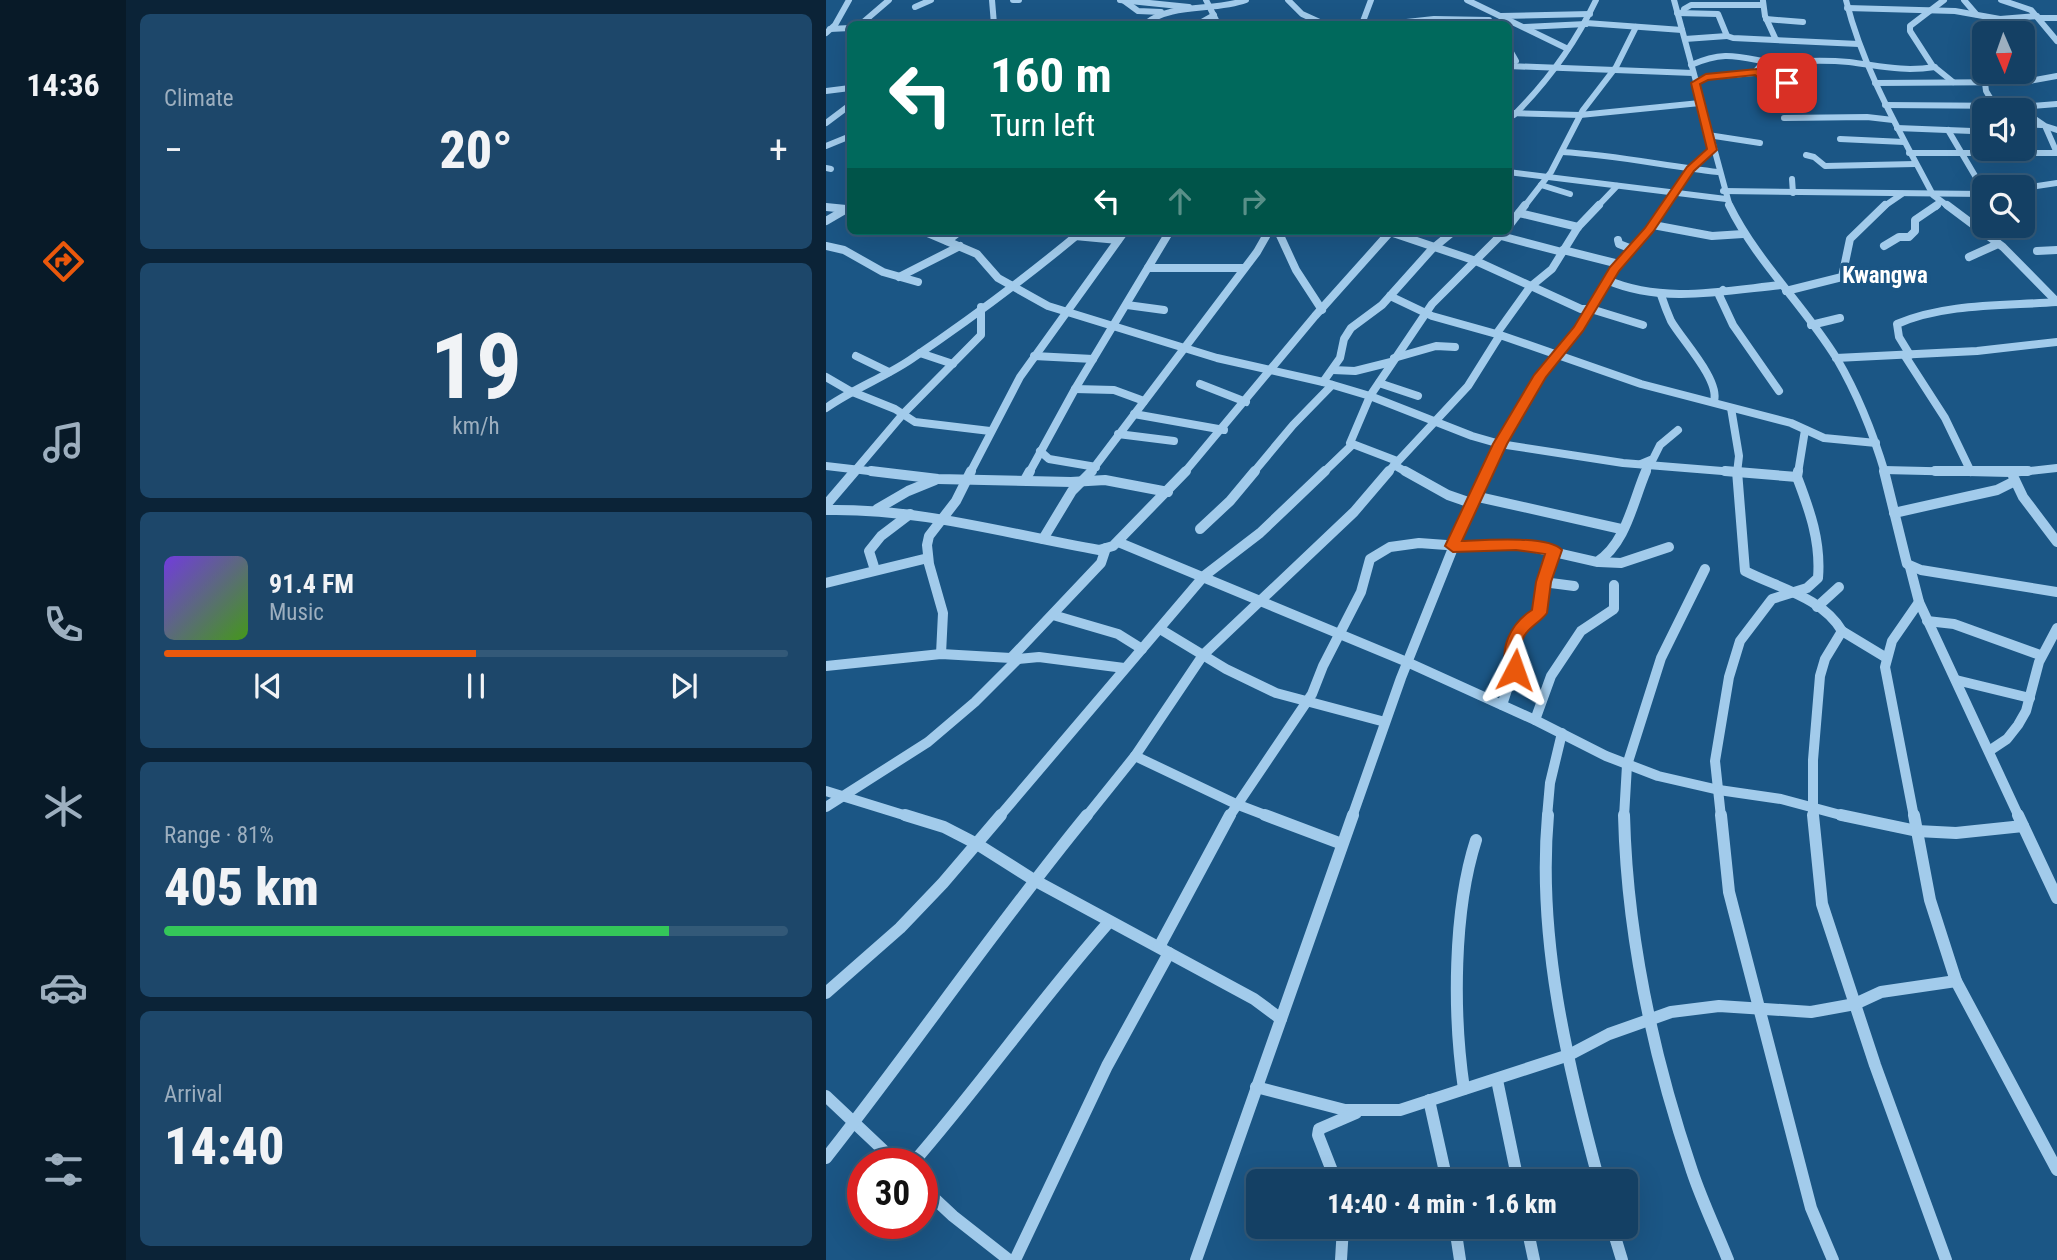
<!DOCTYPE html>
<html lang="en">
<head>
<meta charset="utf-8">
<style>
	body { margin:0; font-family:"Roboto Condensed",sans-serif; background:#1d476a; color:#f1f3f6; height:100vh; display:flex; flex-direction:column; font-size:26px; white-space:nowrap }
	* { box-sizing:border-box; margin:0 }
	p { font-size:23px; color:#9dafbf }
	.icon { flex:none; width:38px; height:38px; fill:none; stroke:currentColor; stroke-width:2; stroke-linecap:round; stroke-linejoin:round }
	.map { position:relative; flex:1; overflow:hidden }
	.details { display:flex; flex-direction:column; gap:14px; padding:14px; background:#0b2337; width:700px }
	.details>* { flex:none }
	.top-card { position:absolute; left:21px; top:21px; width:665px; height:214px; border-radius:10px; box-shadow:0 7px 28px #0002,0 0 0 2px #335978; background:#00695c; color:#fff; overflow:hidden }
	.needle { width:46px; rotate:178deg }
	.tools { position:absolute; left:1146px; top:21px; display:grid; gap:14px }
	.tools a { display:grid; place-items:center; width:63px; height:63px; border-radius:10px; background:#144064; box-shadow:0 7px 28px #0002,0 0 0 2px #335978; font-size:35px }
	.speed { position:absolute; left:21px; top:1148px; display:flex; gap:14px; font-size:35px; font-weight:700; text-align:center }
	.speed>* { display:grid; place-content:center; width:91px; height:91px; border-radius:50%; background:#144064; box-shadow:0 7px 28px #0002,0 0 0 2px #335978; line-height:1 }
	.speed .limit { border:10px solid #d22; background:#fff; color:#111 }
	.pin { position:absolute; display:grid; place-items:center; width:60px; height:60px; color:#fff; margin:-30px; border-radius:14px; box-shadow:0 4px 10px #0006 }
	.me { position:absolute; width:77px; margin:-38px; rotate:4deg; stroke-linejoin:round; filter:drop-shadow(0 0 5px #0008) }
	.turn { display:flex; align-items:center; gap:24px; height:147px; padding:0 28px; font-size:32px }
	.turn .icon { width:91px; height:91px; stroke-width:2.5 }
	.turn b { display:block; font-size:49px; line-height:60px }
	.lanes { display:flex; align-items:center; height:66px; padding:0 28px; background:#0003; justify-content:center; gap:35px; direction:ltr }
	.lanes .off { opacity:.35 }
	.big { font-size:52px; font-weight:800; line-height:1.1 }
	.details .tile { flex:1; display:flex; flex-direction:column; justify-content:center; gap:10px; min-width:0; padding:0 24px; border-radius:10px; background:#1d476a }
	.details .dial { align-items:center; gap:0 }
	.dial b { font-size:91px; line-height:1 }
	.song { display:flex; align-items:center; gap:21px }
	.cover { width:84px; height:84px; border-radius:10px; background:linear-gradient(135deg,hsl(260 70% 55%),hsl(100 70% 35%)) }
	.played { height:7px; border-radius:4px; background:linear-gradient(90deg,#ea580c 50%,#335978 50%) }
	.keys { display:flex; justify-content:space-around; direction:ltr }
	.heat { display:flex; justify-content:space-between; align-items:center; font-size:38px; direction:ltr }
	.charge { height:10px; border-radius:5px; background:linear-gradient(90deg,#34c759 81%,#335978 0) }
	.trip { position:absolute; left:420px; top:1169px; width:392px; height:70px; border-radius:10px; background:#144064; box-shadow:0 7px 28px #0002,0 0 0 2px #335978; font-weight:800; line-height:70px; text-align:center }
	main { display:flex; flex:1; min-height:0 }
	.tabs { display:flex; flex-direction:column; width:126px; justify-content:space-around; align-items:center; background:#081a28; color:#9dafbf }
	.tabs .icon { width:49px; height:49px }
	.tabs .selected { color:#ea580c }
	.tabs b { font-size:32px; color:#f1f3f6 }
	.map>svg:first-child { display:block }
</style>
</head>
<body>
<main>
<nav class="tabs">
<b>14:36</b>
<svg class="icon selected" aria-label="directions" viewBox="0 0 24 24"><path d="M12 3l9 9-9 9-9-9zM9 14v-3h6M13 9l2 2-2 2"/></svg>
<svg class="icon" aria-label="music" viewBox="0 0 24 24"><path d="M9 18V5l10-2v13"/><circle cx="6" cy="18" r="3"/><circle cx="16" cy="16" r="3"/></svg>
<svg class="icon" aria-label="phone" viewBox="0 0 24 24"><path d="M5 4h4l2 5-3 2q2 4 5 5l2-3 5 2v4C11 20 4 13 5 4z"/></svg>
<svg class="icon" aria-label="climate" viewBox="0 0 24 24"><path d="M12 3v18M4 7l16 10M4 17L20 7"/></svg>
<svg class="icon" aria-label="car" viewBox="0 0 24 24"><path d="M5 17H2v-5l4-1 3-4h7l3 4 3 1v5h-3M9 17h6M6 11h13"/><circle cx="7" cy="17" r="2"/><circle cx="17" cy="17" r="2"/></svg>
<svg class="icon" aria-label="filters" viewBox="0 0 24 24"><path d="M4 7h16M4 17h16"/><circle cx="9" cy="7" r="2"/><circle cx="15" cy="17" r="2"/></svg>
</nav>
<section class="details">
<div class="tile"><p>Climate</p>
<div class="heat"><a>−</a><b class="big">20°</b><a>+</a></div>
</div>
<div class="tile dial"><b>19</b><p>km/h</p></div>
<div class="tile">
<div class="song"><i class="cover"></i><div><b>91.4 FM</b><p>Music</p></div></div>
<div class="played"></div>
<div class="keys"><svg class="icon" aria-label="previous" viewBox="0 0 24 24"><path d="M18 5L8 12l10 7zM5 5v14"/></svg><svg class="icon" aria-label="pause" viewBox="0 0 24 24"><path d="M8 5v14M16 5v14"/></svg><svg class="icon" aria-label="next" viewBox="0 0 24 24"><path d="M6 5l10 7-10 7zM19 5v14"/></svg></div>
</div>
<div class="tile"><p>Range · 81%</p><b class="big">405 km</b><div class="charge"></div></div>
<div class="tile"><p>Arrival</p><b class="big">14:40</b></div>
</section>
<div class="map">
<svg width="1231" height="1260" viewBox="0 0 1231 1260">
	<rect width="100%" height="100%" fill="#1b5685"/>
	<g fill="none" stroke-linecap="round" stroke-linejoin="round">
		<g stroke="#a2cbeb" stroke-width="6">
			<polyline points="166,0 168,24"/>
			<polyline points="187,0 193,0"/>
			<polyline points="294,0 363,7"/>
			<polyline points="297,0 312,11 335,12"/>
			<polyline points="380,0 392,24"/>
			<polyline points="462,0 476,14 498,24"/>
			<polyline points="641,0 742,49"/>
			<polyline points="848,0 904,207"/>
			<path d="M1020,0C1037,69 1074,132 1107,195L1123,207"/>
			<polyline points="1118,0 1084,26 1084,31 1106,65 1127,82"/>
			<polyline points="1138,0 1150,14"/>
			<polyline points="1175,0 1205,10 1231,41"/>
			<polyline points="937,1 939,16 950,40"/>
			<polyline points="89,7 105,0"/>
			<polyline points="1021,8 1129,11 1174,19 1211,16"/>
			<polyline points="851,13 892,14 901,36 907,38 1033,44"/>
			<polyline points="857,13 858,9 865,5 937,5"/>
			<polyline points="675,16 764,14"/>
			<polyline points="1213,18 1231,18"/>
			<polyline points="940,19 977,22"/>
			<polyline points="760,23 856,30"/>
			<polyline points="35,24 63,0"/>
			<path d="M319,24C346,2 388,12 420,0"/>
			<polyline points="372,24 388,15"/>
			<polyline points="536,24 545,0"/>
			<polyline points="562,24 608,19 663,20"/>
			<polyline points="699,27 760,24"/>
			<polyline points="4,29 24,28"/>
			<polyline points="0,33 9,25 23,0"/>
			<polyline points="859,39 901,36"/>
			<polyline points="682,47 690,61"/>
			<path d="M865,65C897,51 909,56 942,62"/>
			<polyline points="682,66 867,73"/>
			<polyline points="931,72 942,81 979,83"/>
			<path d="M869,83L881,77L928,73L936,64C965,61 994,59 1023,62C1055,66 1076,72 1109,67"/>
			<polyline points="1049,83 1198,82 1231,76"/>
			<polyline points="1159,83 1160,91 1169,106"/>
			<polyline points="0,91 24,88"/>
			<polyline points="1059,105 1190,106 1219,126 1231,130"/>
			<polyline points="1193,107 1231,104"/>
			<polyline points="682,113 754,115 874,103"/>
			<path d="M688,115C722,81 749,44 770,0"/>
			<polyline points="958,118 1041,117 1067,120"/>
			<polyline points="0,123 24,105"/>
			<polyline points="1197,124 1215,125"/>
			<polyline points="1071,128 1146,131 1158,127"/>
			<polyline points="1220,128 1231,153"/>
			<polyline points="1122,130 1158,191"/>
			<polyline points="882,135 934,143"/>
			<polyline points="1014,139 1078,142"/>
			<polyline points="0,146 22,137"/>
			<path d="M736,152C790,155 839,166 892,172"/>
			<polyline points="1083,153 1231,153"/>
			<polyline points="980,155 988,157 999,166 1089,164"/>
			<polyline points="0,168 5,169"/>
			<polyline points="682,172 900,199"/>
			<polyline points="966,179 967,193"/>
			<polyline points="715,185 744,194"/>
			<polyline points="1197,188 1231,183"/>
			<polyline points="897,191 1158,194"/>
			<polyline points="698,207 725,172 757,110 790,67 810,27"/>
			<polyline points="771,207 791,186"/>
			<polyline points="839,207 865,169 886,150"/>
			<polyline points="1057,207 1076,194"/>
			<polyline points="1110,207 1114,201"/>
		</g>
		<g stroke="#a2cbeb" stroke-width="8">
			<path d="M903,205C931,262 978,305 1011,359C1032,395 1047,433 1059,473"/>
			<polyline points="1121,205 1177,247 1231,302"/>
			<polyline points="0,207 20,209"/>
			<polyline points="693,213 752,227"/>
			<polyline points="0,221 24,207"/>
			<polyline points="827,225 886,236 917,234"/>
			<polyline points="682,227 699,205"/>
			<polyline points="97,231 151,254 172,278 222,306 391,358 497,382 544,396 646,436 674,444 797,463 921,473"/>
			<polyline points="452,231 470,270 496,310"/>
			<polyline points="564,232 650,261 755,309 765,309 817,325"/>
			<polyline points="249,236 292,240"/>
			<polyline points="675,236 736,252"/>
			<polyline points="792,240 793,244 806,249"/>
			<polyline points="121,241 134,231"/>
			<polyline points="0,246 18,250 57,272 92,282"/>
			<polyline points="1058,246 1073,237 1083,237 1089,231 1089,220 1111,205"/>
			<polyline points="737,250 793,264"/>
			<polyline points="1211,251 1231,250"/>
			<polyline points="1143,257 1172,244"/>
			<polyline points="322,268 418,268"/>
			<polyline points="73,277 134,246"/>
			<path d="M781,280C836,304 897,291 955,285"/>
			<polyline points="897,290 893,295 907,325 953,391"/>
			<polyline points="960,291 1016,277 1024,239 1059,205"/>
			<path d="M835,295C838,304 841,312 845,321C856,340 894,380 888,401"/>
			<polyline points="301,305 338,310"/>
			<polyline points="985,325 1014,318"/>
			<polyline points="671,333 704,287 726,269 752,227 773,205"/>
			<polyline points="674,335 815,384 965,423 998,438 1050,443"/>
			<polyline points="94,353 127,364"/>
			<path d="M1084,355L1073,337L1071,324C1119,303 1179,306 1231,302"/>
			<polyline points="30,356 63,372"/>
			<polyline points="208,356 267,359"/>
			<polyline points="1079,356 1119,418 1145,472"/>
			<polyline points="568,358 610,346 629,347"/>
			<polyline points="1010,358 1151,351 1231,342"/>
			<polyline points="507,370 529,371 565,362"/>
			<polyline points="0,377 24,391 69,409 89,422 164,431"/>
			<polyline points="497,382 514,358 518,339 525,328 556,305 606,249 628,231"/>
			<polyline points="553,383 592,396"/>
			<polyline points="374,384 420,402"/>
			<polyline points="249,389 288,390 318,401"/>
			<path d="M0,408C27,389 57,378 84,360C143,320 201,277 256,231"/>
			<polyline points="905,408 913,456 911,473"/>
			<polyline points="308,414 398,430"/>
			<polyline points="292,434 348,441"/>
			<polyline points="214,451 223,459 270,467"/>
			<polyline points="571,461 524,443 544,396 606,304 679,231"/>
			<polyline points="815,464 827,459 834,445 852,430"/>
			<polyline points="568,465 582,473"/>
			<polyline points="0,466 60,473"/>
			<polyline points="1058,470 1184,473"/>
			<polyline points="27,473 77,414 155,335 155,307"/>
			<polyline points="144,473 194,377 299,231"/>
			<polyline points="203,473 249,389 344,231"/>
			<polyline points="264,473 431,252 443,231"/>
			<polyline points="358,473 489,316 565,231"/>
			<polyline points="427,473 467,425 506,385"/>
			<polyline points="497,473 526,445"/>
			<polyline points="561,473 642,386 674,335 606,316 564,296"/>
			<polyline points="661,473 704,391 753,329 788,270 823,230 840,205"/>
			<polyline points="819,473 823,465"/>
			<polyline points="972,473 979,430"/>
			<polyline points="1186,473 1231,468"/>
		</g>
		<g stroke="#a2cbeb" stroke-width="10">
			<polyline points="45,471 112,479 245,482 279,480 342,492"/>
			<polyline points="579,471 622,495 645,503"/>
			<polyline points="899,471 971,477"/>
			<path d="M911,471L919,571C952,588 996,597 1016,631L999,659L994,676L987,760V817"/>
			<polyline points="1058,471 1081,564 1095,570 1231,592"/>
			<polyline points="1109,471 1202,471"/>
			<polyline points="1187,476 1197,497 1231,542"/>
			<polyline points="199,480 204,471"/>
			<polyline points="648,496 795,529"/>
			<polyline points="0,505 29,471"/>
			<polyline points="51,509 82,491 109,480"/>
			<path d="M0,510C94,508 181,534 273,550L287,546L360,471"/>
			<polyline points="1068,513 1171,490 1189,481"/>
			<polyline points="374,529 404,501 429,471"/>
			<polyline points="217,539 246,491 266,471"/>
			<polyline points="292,542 581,662 709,720 780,756 832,776 893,790 955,799 1022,817"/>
			<polyline points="773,562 795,563 843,547"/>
			<polyline points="1084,567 1093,602 1193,817"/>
			<polyline points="49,570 43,551 55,536 84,514"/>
			<polyline points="717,582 748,586"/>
			<polyline points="0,583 102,558"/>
			<polyline points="991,607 1013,587"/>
			<polyline points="227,615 292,634 316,649"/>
			<polyline points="1101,621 1128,624 1214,655"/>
			<polyline points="334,629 400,669 450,693 559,722"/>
			<polyline points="1016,631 1059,657"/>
			<polyline points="115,654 117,613 103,564 101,545 103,536 130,501 145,471"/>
			<polyline points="192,659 213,657 298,668"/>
			<polyline points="0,666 115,654 185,658"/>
			<polyline points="1130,680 1204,698"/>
			<polyline points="676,705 690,663 687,645 700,622 713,613 717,582 728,550"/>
			<polyline points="709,720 725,676 755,631 788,609 788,585"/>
			<polyline points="1163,751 1181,739 1192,725 1200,711 1213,662 1231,628"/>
			<polyline points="309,756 410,804 444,817"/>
			<polyline points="0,791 84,817"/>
			<polyline points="0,807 102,742 149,702 192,659 185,658 275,563 280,548"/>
			<polyline points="173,817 378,576 434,533 499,471"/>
			<polyline points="260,817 309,756 377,655 528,512 563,471"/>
			<path d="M403,817L486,694L497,666L535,592L544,559L564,547L593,543L634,546H701L771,562C800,544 807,501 820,471"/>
			<polyline points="526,817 575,678 645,503 662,471"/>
			<polyline points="721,817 724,783 736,733"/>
			<polyline points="798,817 801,765 835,658 879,569"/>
			<path d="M895,817L889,761L903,677L914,641L946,599L981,588L992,578C995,542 984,511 971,477L972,471"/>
			<polyline points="1088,817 1059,667 1066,641 1093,602"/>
		</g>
		<g stroke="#a2cbeb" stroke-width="12">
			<polyline points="79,815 118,827 151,844 208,880 428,999 455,1019"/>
			<polyline points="439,815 516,844"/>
			<path d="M722,815C711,938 741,1063 773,1181"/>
			<path d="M798,815C801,936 827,1056 866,1171C876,1201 890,1230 902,1260"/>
			<polyline points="895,815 903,892 985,1208 1007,1260"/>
			<polyline points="987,815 996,904 1049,1065 1120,1260"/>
			<polyline points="1015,815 1091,831 1130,833 1197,826"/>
			<polyline points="1088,815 1104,900 1130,981 1231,1170"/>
			<polyline points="1192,815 1231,898"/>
			<polyline points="333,947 404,815"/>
			<polyline points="0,993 74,928 117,883 175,815"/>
			<polyline points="671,1080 692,1181"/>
			<polyline points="430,1087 519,1110 574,1110 743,1055 783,1034 845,1012 893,1006 985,1012 1029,1004 1055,992 1130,981"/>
			<path d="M638,1089C627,1015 627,911 650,840"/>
			<polyline points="0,1096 72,1164"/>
			<polyline points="603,1100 621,1181"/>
			<path d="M0,1158C89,1045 170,926 261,815"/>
			<path d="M86,1164C154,1086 214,1000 283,922"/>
			<polyline points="510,1181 492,1135 493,1129 530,1113"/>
			<polyline points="96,1187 127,1216 183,1260"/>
			<polyline points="629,1227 634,1260"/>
			<polyline points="701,1227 708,1260"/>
			<polyline points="786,1227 796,1260"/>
			<polyline points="189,1260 281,1066 343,953"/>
			<polyline points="370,1260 527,815"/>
			<polyline points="515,1260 517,1227"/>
		</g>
	</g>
	<path fill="#ea580c" stroke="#983908" stroke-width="2" d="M931,69L943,78L965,83C954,90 938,84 929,75L882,80L874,84L891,150L868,171L827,232L793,271L757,331L720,377L681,444L636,541C657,540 723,535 736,550L725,582L721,613C713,624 698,629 695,644C693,655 699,664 694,674H683C671,650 685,623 706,610L710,582L719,554L690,550L627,552L619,546L667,444L708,375L748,327L784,267L819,228L861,167L881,149L865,83L880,74Z"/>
	<g text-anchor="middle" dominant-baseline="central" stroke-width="7" stroke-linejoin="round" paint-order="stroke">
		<g font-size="23" font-weight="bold" fill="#fff" stroke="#1b5685">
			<text x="1059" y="275">Kwangwa</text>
		</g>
	</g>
</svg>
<div class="tools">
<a><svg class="needle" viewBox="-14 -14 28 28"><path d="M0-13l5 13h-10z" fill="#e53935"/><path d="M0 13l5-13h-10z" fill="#9dafbf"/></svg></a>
<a><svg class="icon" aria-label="sound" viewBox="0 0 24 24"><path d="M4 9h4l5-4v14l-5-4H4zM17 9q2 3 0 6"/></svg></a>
<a><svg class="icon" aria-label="search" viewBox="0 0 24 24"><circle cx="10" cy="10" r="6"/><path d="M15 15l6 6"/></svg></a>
</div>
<div class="speed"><div class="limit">30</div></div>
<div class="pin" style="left:961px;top:83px;background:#d93025"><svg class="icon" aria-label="arrive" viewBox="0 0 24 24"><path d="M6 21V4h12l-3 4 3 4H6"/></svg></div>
<svg class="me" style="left:689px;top:670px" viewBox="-20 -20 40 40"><path d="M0-17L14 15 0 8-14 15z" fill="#ea580c" stroke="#fff" stroke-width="4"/></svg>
<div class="trip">14:40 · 4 min · 1.6 km</div>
<div class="top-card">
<div class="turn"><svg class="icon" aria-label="left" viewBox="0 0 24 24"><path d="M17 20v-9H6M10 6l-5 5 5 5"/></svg><div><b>160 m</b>Turn left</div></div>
<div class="lanes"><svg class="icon" aria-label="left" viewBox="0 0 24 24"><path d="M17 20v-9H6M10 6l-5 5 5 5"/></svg><svg class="icon off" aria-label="ahead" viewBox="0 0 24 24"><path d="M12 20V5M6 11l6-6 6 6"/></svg><svg class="icon off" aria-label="right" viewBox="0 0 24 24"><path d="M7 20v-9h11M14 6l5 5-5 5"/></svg></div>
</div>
</div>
</main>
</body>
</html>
